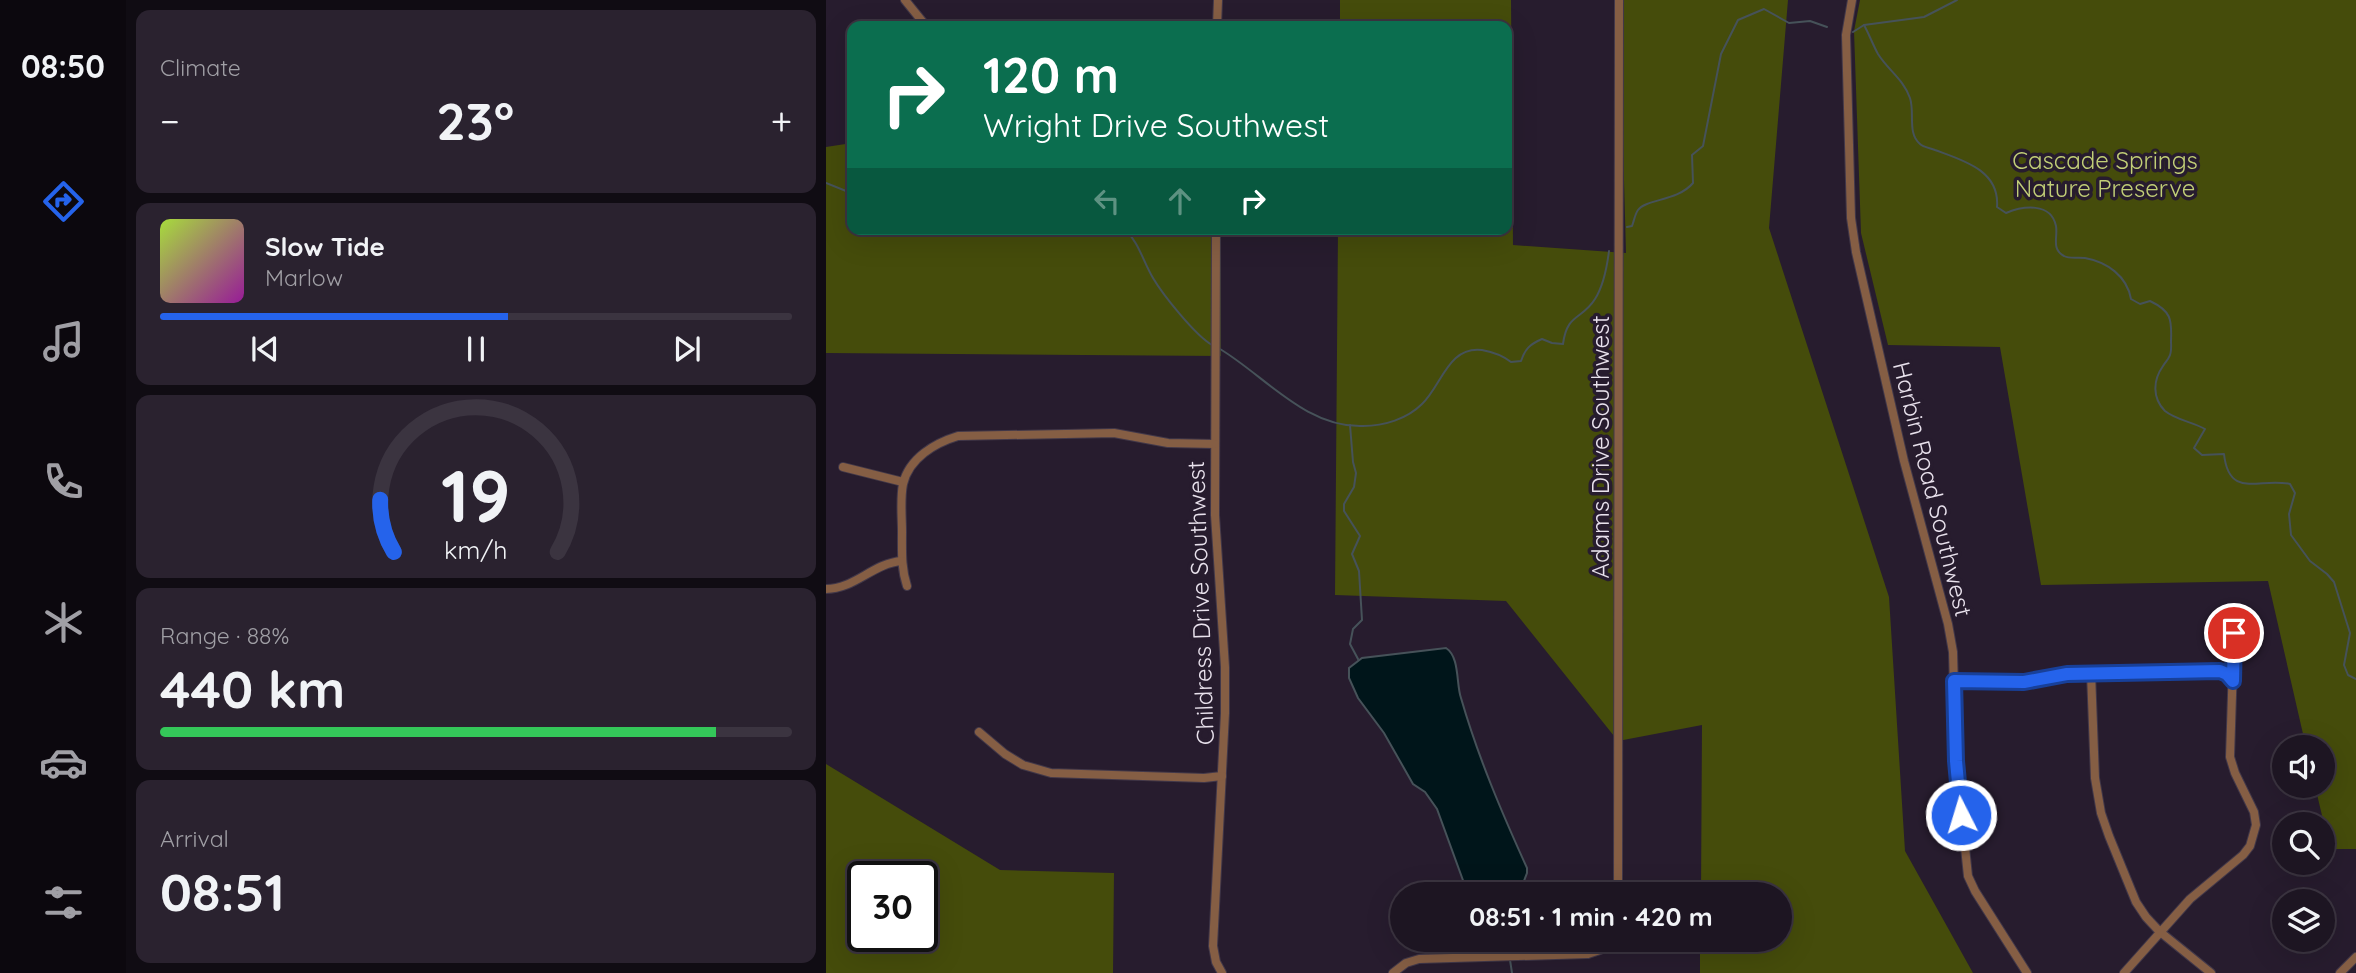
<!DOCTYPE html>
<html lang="en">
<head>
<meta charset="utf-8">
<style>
	body { margin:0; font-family:Quicksand,sans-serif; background:#2a222f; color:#f1f3f6; height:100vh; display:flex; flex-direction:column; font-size:26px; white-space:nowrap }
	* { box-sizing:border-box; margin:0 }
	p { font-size:23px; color:#a09fa5 }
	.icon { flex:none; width:38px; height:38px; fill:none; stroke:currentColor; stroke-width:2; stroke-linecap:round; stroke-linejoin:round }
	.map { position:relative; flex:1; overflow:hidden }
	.details { display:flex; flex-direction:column; gap:10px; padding:10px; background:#100c13; width:700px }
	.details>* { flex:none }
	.guide { position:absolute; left:21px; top:21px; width:665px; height:214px; border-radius:14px; box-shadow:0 7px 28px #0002,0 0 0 2px #3b3440; background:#0b6e4f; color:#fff; overflow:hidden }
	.fabs { position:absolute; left:1446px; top:735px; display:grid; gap:14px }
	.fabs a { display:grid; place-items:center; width:63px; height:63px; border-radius:50%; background:#1d1522; box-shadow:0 7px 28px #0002,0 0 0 2px #3b3440; font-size:35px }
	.speed { position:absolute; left:21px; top:861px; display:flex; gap:14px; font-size:35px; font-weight:700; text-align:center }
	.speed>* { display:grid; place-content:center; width:91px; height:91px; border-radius:50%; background:#1d1522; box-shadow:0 7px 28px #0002,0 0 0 2px #3b3440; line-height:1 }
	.speed .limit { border:4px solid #111; border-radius:10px; background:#fff; color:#111 }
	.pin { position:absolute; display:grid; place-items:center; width:60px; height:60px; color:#fff; margin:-30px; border:4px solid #fff; border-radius:50%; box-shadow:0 2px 7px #0007 }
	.me { position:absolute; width:77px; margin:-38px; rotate:355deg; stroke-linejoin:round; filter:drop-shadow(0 0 5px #0008) }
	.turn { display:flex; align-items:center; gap:24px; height:147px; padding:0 21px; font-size:32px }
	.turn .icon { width:91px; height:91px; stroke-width:2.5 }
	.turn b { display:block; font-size:49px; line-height:60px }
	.lanes { display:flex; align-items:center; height:66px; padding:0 21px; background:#0003; justify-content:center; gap:35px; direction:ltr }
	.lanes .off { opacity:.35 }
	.big { font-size:52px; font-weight:800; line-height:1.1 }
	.details .tile { flex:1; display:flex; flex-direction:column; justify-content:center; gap:10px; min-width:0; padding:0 24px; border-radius:14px; background:#2a222f }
	.details .dial { align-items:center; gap:0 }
	.dial svg { height:182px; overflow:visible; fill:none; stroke:#3b3440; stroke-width:7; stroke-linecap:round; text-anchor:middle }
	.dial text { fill:#f1f3f6; stroke:none }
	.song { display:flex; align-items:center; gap:21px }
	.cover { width:84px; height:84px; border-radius:10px; background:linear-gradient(135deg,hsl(80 70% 55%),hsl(300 70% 35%)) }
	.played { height:7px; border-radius:4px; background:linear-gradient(90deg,#2563eb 55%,#3b3440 55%) }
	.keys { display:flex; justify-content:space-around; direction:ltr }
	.heat { display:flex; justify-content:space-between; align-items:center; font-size:38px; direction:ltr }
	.charge { height:10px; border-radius:5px; background:linear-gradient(90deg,#34c759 88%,#3b3440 0) }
	.trip { position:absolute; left:564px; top:882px; width:402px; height:70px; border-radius:35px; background:#1d1522; box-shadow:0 7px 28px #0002,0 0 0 2px #3b3440; font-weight:800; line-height:70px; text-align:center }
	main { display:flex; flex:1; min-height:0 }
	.menu { display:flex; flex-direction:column; width:126px; justify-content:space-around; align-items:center; background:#0c080e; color:#a09fa5 }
	.menu .icon { width:49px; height:49px }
	.menu .active { color:#2563eb }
	.menu b { font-size:32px; color:#f1f3f6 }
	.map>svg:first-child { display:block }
</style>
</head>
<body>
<main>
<nav class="menu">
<b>08:50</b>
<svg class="icon active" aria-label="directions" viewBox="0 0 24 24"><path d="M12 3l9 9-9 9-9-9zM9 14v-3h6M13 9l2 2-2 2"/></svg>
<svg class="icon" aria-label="music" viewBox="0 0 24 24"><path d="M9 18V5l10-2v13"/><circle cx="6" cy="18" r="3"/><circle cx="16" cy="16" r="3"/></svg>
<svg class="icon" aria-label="phone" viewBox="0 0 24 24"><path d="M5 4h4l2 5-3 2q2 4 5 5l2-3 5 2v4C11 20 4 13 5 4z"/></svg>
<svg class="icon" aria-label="climate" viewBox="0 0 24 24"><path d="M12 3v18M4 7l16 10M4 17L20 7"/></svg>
<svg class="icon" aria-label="car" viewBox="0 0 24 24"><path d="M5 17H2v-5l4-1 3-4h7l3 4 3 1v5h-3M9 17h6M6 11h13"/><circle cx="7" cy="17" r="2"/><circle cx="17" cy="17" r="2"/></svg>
<svg class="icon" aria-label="filters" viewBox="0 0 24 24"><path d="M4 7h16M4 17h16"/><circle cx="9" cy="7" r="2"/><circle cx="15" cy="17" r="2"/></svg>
</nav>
<section class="details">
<div class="tile"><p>Climate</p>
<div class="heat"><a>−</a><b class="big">23°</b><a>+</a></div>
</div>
<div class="tile">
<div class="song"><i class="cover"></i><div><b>Slow Tide</b><p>Marlow</p></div></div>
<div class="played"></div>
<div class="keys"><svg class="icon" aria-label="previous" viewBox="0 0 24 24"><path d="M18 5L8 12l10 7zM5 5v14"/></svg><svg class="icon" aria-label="pause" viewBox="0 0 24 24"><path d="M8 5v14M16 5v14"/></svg><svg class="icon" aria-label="next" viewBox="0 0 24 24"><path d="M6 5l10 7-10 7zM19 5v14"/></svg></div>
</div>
<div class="tile dial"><svg viewBox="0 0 100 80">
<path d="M14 69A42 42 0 1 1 86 69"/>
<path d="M14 69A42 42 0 0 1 8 46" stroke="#2563eb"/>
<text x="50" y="56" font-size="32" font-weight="700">19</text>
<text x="50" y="72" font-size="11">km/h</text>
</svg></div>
<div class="tile"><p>Range · 88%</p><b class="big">440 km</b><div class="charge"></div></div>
<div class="tile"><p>Arrival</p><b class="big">08:51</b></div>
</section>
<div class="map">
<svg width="1530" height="973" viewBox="0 0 1530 973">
	<rect width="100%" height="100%" fill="#271c2e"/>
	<g fill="#454c0b" fill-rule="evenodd">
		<polygon points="514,0 685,0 687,245 800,253 793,0 962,0 943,228 1063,597 1079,851 1147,973 874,973 874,940 954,940 954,894 875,894 876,725 792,741 680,601 509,595 512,229 681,229 681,26 514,26"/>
		<polygon points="1034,0 1530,0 1530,849 1504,849 1489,786 1496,786 1496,747 1480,747 1442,581 1215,585 1174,347 1062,345 1035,233 1028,31"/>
		<polygon points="26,143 26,229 395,229 395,356 0,353 0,147"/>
		<path d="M0,764L174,870L288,873L287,973H0ZM37,877H96V936H37Z"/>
	</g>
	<path fill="#00151a" stroke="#465259" stroke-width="2" d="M620,648C634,657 630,684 635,698C652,757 676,813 701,868V873L693,894H642L611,809L599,792L587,784L558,733L532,698L523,678V668L536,658Z"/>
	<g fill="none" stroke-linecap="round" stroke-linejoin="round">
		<g stroke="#465259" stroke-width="2">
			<path d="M1038,25C1043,34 1047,45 1052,54C1062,70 1078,80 1084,98C1089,113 1081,133 1094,144C1097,147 1104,148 1109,150C1136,160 1174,170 1171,207L1180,213C1197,206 1225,202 1230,226C1232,237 1225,249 1238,256C1243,259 1252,257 1259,258C1281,262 1301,276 1305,299L1314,304L1324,301C1345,311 1346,319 1345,341C1345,346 1346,353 1343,357C1342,360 1339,362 1337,366C1327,380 1326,398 1339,411C1350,420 1367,422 1379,429L1368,448L1376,455L1398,454C1403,500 1434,477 1464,484L1469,493L1463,514L1465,535L1484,561L1501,574L1508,582L1524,633L1518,665L1522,675L1530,679"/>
			<polyline points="1027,32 1038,25 1098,17 1131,0"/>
			<polyline points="0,183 20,191 26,190"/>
			<path d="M801,227L806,226C808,221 809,214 812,210C820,199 852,201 867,183L866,155L877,146L895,54L912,20L938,9L963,23L984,21L1001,27"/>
			<path d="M299,229C313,243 317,261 327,278C337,295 369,335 386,345"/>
			<path d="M394,349C439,376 480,428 537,426C558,426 581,419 596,404C616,385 622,346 656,350C667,352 676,355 685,362L695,361C699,349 704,344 716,339L726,343L737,344C741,313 756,320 769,299C778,285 781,267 783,251"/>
			<polyline points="524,425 527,462 530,473 528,487 518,504 518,511 534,536 526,554 533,571 536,620 527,629 524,644 532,659"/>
			<polyline points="685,943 685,955"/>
			<polyline points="684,960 686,973"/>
		</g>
		<g stroke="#423849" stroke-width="10">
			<g id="minor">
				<polyline points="79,0 100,26"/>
				<polyline points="1026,0 1020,35 1025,218 1030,252 1078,461 1122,624 1127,652 1130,761 1142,876 1149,891 1201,973"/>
				<polyline points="391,26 392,0"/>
				<polyline points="390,229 389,515 399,667 399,713 387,946 390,962 396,973"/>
				<polyline points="17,467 77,482"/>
				<path d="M81,586C75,568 76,551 76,532C76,517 74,499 77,484C83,458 109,443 132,436L288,433L342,443L389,444"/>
				<path d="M0,589C29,589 47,563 76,561"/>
				<polyline points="1265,673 1269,778 1275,813 1283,836 1310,902 1320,917 1333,931 1385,973"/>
				<polyline points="1128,681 1197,682 1241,674 1394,671 1401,674 1407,681"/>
				<polyline points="153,732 179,754 197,765 225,773 378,778 396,776"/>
				<polyline points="792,894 793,0"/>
				<polyline points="567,973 580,963 593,959 762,954 774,950 784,940"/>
				<polyline points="1298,973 1364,899 1417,855 1424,846 1430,825 1428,812 1409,773 1404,757 1408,633"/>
				<polyline points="1514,973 1530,957"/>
			</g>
		</g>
		<use href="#minor" stroke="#855e44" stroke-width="8"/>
	</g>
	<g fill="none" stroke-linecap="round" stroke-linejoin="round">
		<g stroke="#184099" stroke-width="18">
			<polyline id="route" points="1135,815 1130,761 1128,681 1198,682 1241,674 1394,671 1401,674 1407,681 1408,633"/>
		</g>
		<use href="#route" stroke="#2563eb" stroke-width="12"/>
	</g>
	<g text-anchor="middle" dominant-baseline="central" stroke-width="7" stroke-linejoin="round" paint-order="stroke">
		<g font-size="24" fill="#c2cf77" stroke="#271c2e">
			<text x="1279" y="160">Cascade Springs<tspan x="1279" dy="28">Nature Preserve</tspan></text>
		</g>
		<g font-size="24" fill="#e9e2ed" stroke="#271c2e">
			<text transform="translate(774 447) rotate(-90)">Adams Drive Southwest</text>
			<text transform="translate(1107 489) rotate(76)">Harbin Road Southwest</text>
			<text transform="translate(374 603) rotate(-92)">Childress Drive Southwest</text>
		</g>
	</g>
</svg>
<div class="fabs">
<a><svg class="icon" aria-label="sound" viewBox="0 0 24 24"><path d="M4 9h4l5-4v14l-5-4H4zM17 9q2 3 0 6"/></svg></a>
<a><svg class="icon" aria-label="search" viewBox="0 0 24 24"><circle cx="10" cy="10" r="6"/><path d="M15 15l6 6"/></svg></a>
<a><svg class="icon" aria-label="layers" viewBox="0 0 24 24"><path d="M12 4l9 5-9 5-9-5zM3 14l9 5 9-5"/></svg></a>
</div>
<div class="speed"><div class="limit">30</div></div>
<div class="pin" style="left:1408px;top:633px;background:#d93025"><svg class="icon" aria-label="arrive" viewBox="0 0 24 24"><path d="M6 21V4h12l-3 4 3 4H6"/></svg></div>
<svg class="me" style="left:1135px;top:815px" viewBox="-20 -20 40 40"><circle r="17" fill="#2563eb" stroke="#fff" stroke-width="3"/><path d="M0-11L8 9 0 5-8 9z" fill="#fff"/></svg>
<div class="trip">08:51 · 1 min · 420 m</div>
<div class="guide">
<div class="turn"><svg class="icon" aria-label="right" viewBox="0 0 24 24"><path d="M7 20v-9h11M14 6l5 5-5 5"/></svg><div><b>120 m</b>Wright Drive Southwest</div></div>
<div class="lanes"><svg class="icon off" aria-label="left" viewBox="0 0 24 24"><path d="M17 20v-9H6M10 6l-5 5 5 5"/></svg><svg class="icon off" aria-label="ahead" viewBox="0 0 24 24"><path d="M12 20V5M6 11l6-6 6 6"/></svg><svg class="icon" aria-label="right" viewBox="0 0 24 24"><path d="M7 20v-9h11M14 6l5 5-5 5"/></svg></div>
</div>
</div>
</main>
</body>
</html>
